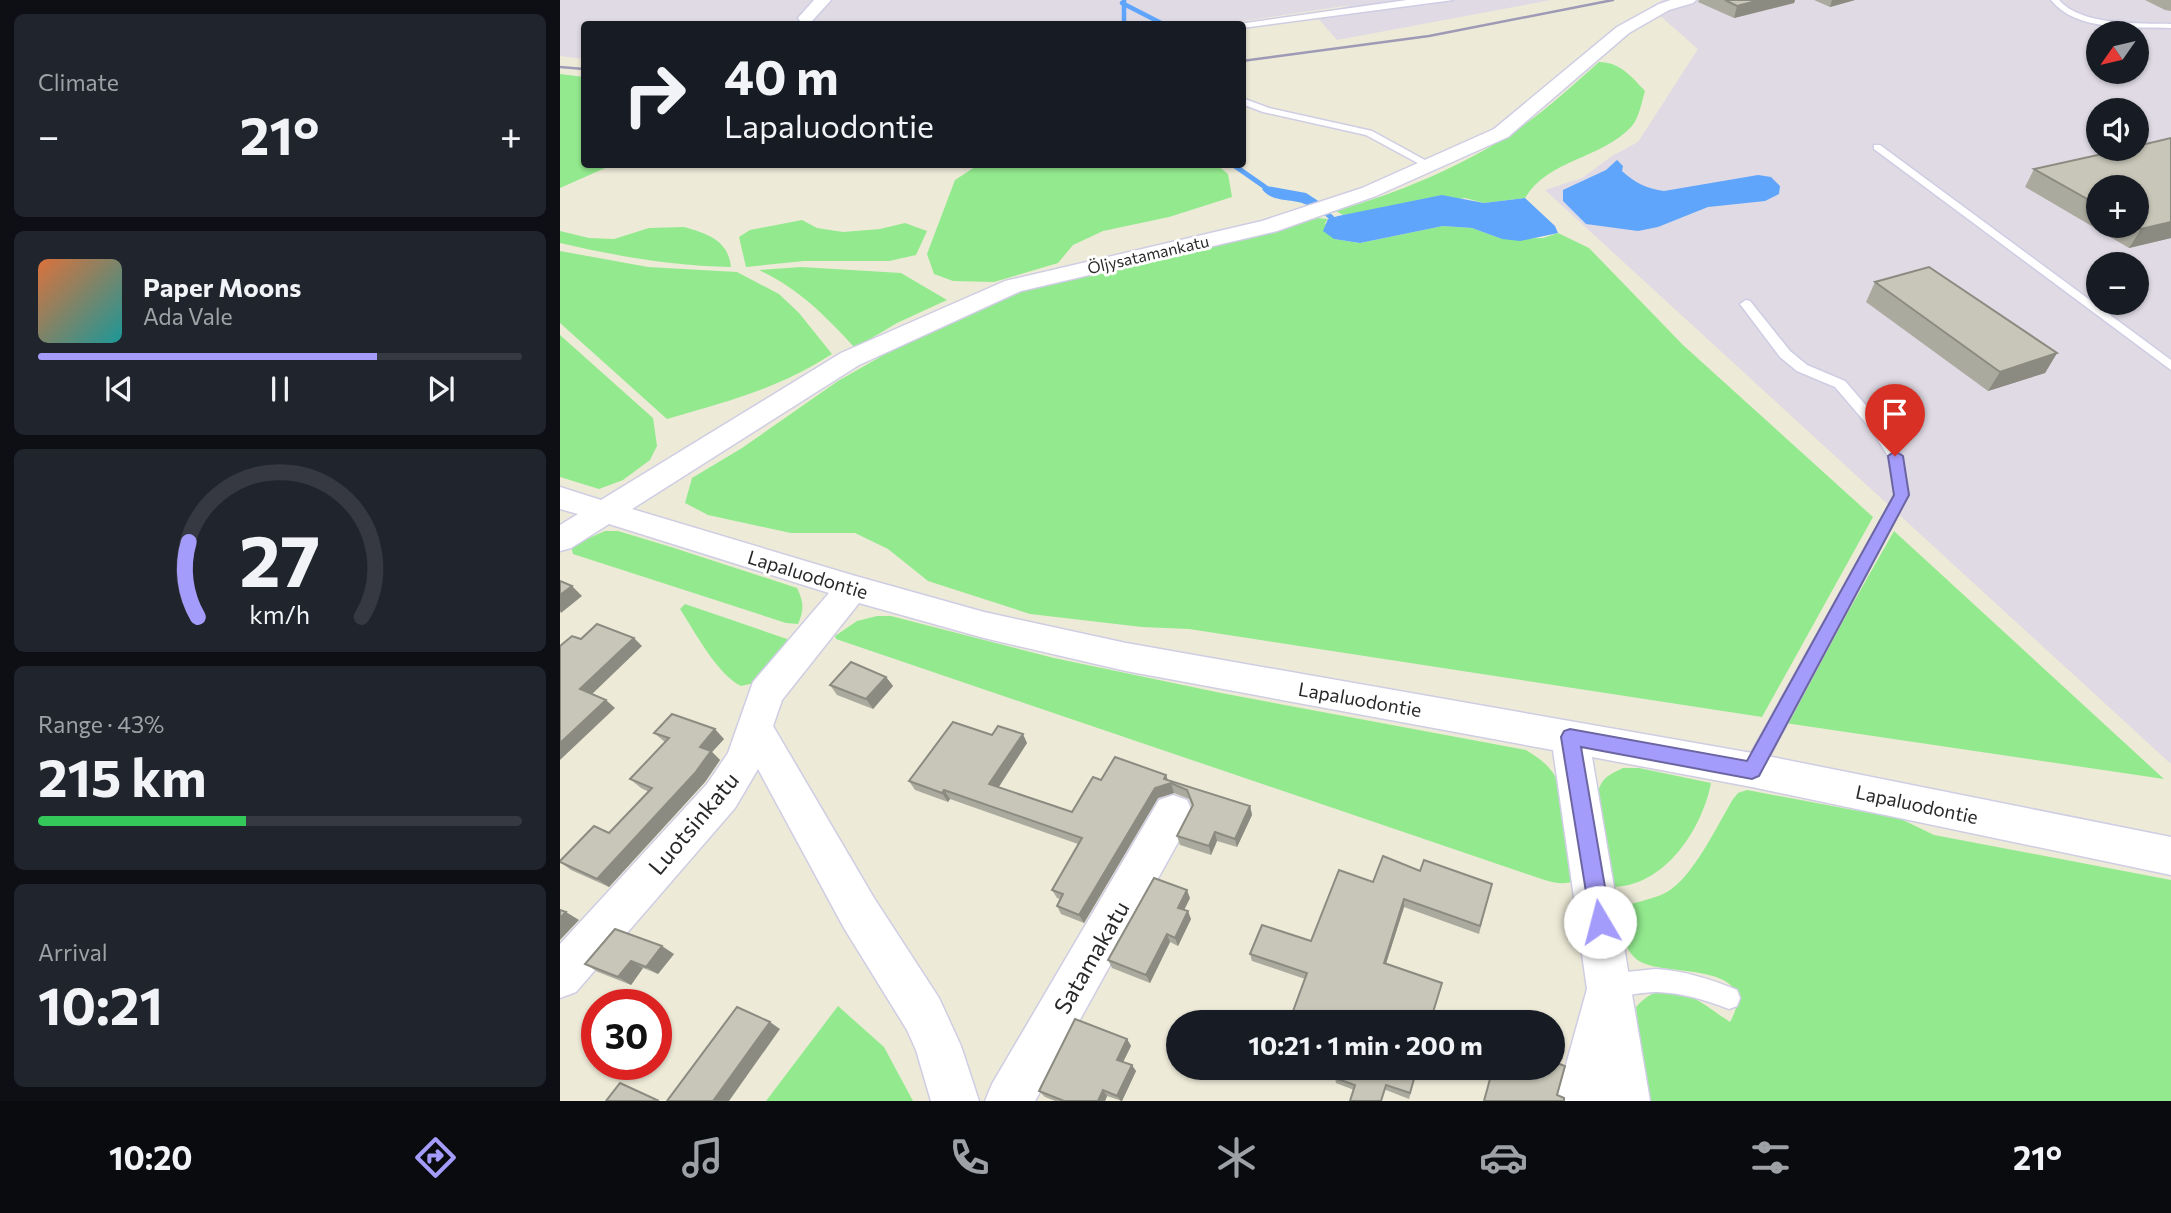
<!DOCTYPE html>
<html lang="en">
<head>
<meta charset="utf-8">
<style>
	body { margin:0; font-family:Commissioner,sans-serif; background:#20242c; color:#f1f3f6; height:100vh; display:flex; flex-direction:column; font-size:26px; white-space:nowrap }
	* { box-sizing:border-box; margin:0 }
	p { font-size:23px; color:#9ea1a6 }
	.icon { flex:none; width:38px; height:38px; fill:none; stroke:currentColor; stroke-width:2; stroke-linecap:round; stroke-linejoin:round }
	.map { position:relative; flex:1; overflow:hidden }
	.sheet { display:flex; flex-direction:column; gap:14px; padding:14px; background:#0d0f14; width:560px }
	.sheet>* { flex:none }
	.banner { position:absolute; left:21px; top:21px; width:665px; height:147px; border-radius:7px; box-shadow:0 2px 5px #0004; background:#171b24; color:#f1f3f6; overflow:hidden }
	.needle { width:46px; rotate:236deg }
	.controls { position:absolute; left:1526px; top:21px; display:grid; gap:14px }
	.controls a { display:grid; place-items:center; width:63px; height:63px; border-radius:50%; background:#171b24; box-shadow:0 2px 5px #0004; font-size:35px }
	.speed { position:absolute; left:21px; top:989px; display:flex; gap:14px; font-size:35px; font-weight:700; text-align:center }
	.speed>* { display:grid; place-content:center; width:91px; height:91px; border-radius:50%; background:#171b24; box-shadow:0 2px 5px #0004; line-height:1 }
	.speed .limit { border:10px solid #d22; background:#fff; color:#111 }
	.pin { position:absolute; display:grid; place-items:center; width:60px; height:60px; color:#fff; margin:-72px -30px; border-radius:50% 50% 50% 0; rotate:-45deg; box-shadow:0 0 7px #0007 }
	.pin .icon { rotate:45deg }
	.me { position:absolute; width:77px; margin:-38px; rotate:352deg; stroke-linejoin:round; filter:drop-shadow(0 0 5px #0008) }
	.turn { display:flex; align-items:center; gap:24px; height:147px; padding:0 28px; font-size:32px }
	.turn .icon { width:91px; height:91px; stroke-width:2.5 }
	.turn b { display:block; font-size:49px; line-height:60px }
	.big { font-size:52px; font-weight:700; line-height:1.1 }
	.sheet .card { flex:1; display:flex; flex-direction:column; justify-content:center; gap:10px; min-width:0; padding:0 24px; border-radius:10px; background:#20242c }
	.sheet .dial { align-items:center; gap:0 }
	.dial svg { height:182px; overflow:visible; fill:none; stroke:#363941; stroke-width:7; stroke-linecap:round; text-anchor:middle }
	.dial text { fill:#f1f3f6; stroke:none }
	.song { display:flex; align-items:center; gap:21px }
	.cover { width:84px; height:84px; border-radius:10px; background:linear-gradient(135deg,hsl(20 70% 55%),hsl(180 70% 35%)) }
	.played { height:7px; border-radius:4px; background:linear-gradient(90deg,#a49cfa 70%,#363941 70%) }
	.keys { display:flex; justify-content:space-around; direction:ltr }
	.heat { display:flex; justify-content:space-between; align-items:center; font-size:38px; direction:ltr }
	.charge { height:10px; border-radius:5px; background:linear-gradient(90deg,#34c759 43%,#363941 0) }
	.trip { position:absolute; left:606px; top:1010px; width:399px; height:70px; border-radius:35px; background:#171b24; box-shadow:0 2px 5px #0004; font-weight:700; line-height:70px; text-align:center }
	.tab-bar { display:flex; height:112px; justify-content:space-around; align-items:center; background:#090b0e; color:#9ea1a6 }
	.tab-bar .icon { width:49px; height:49px }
	.tab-bar .active { color:#a49cfa }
	.tab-bar b { font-size:32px; color:#f1f3f6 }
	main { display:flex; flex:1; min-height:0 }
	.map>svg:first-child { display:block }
</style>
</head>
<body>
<main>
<section class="sheet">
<div class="card"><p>Climate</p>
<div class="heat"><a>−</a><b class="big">21°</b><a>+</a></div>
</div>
<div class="card">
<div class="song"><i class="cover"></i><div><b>Paper Moons</b><p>Ada Vale</p></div></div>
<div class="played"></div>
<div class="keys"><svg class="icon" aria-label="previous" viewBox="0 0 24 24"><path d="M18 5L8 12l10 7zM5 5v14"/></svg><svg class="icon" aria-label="pause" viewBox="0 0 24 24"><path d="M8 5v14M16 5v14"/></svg><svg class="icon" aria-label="next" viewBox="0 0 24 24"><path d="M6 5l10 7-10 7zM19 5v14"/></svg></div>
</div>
<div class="card dial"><svg viewBox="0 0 100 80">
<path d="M14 69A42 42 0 1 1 86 69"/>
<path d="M14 69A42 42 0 0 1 10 36" stroke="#a49cfa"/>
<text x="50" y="56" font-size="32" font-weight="700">27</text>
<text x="50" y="72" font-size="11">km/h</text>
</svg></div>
<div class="card"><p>Range · 43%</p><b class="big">215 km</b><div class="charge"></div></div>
<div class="card"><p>Arrival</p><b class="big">10:21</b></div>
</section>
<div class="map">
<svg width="1611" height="1101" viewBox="0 0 1611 1101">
	<rect width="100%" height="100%" fill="#edead8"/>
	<g fill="#dfdae4" fill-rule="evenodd">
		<polygon points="0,0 991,0 777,40 755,15 791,5 664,24 24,24 24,59 0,56"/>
		<path d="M1103,0H1611V764L985,190L1022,178L1052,156L1078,142L1138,49L1090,7ZM1538,33H1577V72H1538ZM1538,110H1577V149H1538ZM1538,187H1577V226H1538ZM1538,264H1577V303H1538Z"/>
	</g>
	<g fill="#93ea8e">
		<path d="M1039,62C1060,62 1072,77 1085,91C1082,101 1079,118 1072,126C1042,159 988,159 965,198L924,203L905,198L783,215L776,211C837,193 899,168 952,133C983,113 1011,87 1039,62Z"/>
		<polygon points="0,74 24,77 24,164 52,165 0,188"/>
		<polygon points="657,165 668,174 672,197 609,217 543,231 513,245 498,263 434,282 393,281 374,274 367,254 395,180 418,165"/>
		<polygon points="758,218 768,219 765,223 774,239 800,243 883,226 912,228 942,239 983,238 998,233 1029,248 1123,345 1313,517 1202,717 629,629 582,627 470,614 368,581 328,549 295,533 231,533 148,515 125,503 132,478 182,448 278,381 390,317 485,282 696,237"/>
		<polygon points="242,220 257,228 283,232 320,229 345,223 367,231 356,255 329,261 244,261 186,267 179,237 190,230"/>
		<path d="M124,227C148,234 168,240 171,267C113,266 56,256 0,243V231L29,238L54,239L89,228Z"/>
		<path d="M0,251L88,267L177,272L219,294L239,313L272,354C218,389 168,401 107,419L0,323Z"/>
		<path d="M241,267L341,273L387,300L337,323L295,348C266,316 238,288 199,270Z"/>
		<polygon points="0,335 93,418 97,446 90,460 63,480 39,489 0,477"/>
		<path d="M45,531H58L111,547L237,588C244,602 244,610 238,624L226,623L13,554L11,546Z"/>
		<polygon points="1334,531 1604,779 1225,723"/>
		<path d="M125,604L227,639L228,641L194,683L181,686C157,674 135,632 120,609Z"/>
		<path d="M317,616H331L494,658L661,693L966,750C977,757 988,764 995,776C1008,799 1011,852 1016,880C1001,888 983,879 967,874L276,639L275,636L297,621Z"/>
		<path d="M1063,768H1079L1151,783C1142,830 1104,887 1052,887C1048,864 1030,802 1041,784C1046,775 1055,772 1063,768Z"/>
		<path d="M1187,790L1341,819L1374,835L1611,880V1101H1087L1076,1007C1107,971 1140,1002 1170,1022C1203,963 1113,976 1083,963C1064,955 1061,929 1057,911C1070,901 1092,901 1107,892C1133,877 1157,826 1173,799L1178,793Z"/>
		<polygon points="278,1006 324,1047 353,1101 206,1101"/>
	</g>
	<g fill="#5ea5fb">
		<path d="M1057,160L1063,166L1062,171C1074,182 1087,189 1104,191L1198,175L1211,177L1220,186L1219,194L1205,201L1148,207L1098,227L1078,231L1026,224L1003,201V190L1046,170Z"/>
		<path d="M707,186L746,193L763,204L752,208C737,196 713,205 702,189Z"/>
		<polygon points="882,195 924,203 965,198 995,226 998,233 960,241 942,239 912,228 883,226 800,243 774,239 763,231 768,219 778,216"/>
	</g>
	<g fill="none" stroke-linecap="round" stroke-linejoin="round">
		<g stroke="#5ea5fb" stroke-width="4.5">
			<polyline points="564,0 564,24"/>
			<polyline points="562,3 603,24"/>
		</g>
		<g stroke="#5ea5fb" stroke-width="5">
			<polyline points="672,164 705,187"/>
			<polyline points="766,213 772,218"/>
		</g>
		<g stroke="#cfcde3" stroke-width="3">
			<g id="service">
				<polygon points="847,0 893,0 682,28 682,24 679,24"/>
				<path d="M1491,0H1499C1521,26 1579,23 1611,24V28C1574,27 1516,32 1491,0Z"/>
				<polygon points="682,98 709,108 812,131 874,165 865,167 806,135 703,112 682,104"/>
				<polygon points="1314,145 1320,145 1611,360 1611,370 1314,149"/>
				<polygon points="1186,300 1190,301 1230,351 1247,365 1285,381 1321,423 1342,456 1349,494 1199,776 1192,778 1185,776 1183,770 1185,764 1335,494 1328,456 1311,429 1275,387 1237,371 1220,357 1180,304"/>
				<path d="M1096,969C1125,971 1150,979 1177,990L1180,998L1177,1006L1169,1009C1146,1000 1123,993 1098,992C1080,991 1058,1000 1042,994L1039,986L1042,978L1066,972Z"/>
			</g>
		</g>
		<g stroke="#cfcde3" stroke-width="3">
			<g id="minor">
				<polygon points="254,0 271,0 252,21 240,21 238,18"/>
				<polygon points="1111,0 1136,0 1133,3 1109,10 1069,33 948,137 816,196 717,231 461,291 299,365 72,509 292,575 424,612 566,643 1192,753 1611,837 1611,875 1192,787 1032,757 1090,1101 996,1101 1027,989 993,750 566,671 424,638 299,603 222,700 213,726 314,898 379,998 401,1046 419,1101 371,1101 356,1050 347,1030 284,928 198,769 175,808 16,992 0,998 0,944 147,784 168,753 193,682 269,593 49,524 11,548 0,551 0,525 18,514 0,509 0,487 41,500 281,353 445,281 702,221 802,188 934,129 1057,27 1099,4"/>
				<polygon points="613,795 627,800 633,813 627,826 475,1101 425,1101 432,1084 599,800"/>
			</g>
		</g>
		<use href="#service" fill="#fff" fill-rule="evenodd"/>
		<use href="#minor" fill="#fff" fill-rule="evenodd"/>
		<g stroke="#9e9ab5" stroke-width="2.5">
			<polyline points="682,61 869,36 1053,0"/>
			<polyline points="0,67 24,69"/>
		</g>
	</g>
	<g fill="#abaa9e" fill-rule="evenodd">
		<polygon points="1139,0 1235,0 1234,3 1174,18 1138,2"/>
		<polygon points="1254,0 1295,0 1270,7"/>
		<polygon points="1585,0 1611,0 1611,11 1605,10"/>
		<path d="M1611,138V238L1569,248L1465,187L1474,169ZM1538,187L1577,226H1538Z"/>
		<polygon points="1315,282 1497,353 1485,373 1428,391 1306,302"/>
		<polygon points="326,677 333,686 313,709 277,695 270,685"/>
		<polygon points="94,733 164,739 152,752 160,760 145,782 49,887 11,870 0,862 49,833 89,792 81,788 70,779 105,742"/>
		<polygon points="467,743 438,787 512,812 541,780 606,775 608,780 690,806 692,815 677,847 657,841 651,855 620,845 617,836 632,806 629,799 614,793 598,798 524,923 501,914 497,906 500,899 497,898 492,890 518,844 390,799 388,802 355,790 349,781"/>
		<polygon points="860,871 932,884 919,934 844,907 826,963 882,983 871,1022 729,1022 745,979 692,961 690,954 751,941 813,882"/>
		<polygon points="630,898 624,910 631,919 618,946 610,942 590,983 552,968 548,960"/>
		<polygon points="114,954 98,974 83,968 71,985 38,972 25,964"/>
		<polygon points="567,1039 571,1046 563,1062 576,1071 562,1101 547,1096 545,1101 495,1101 485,1097 479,1091"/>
		<polygon points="772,1068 858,1068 849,1099 826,1090 794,1090 776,1083 775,1078 778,1069"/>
	</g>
	<g fill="#8b8b81">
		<polygon points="1200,0 1235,0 1234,3 1174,18 1177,6"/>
		<polygon points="1272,0 1295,0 1270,7"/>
		<polygon points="1611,222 1611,238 1569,248 1581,229"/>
		<polygon points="1497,353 1485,373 1428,391 1440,372"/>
		<polygon points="12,586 22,596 1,613 0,611 0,595"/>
		<polygon points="74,638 82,646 29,697 20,689"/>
		<polygon points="326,677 333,686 313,709 306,699"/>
		<polygon points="46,700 55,708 0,760 0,743"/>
		<polygon points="155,729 164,739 152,752 160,760 145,782 49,887 37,879 140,747"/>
		<polygon points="463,734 467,743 435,793 429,784"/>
		<polygon points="606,775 609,784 611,783 614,793 598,798 524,923 519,915 595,788"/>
		<polygon points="384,790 390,799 388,802 382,793"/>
		<polygon points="690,806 692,815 677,847 675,839"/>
		<polygon points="655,832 657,841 651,855 649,846"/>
		<polygon points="627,890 630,898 621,916 618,908"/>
		<polygon points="844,899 844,907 824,970 824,963"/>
		<polygon points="628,911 631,919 618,946 615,938"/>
		<polygon points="6,912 19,920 0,940 0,918"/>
		<polygon points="607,934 610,942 590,983 586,975"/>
		<polygon points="102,946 114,954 98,974 86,967"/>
		<polygon points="71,961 83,968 71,985 58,977"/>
		<polygon points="210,1022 220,1029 169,1101 153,1101"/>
		<polygon points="567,1039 571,1046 561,1066 557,1060"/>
		<polygon points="572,1065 576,1071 562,1101 561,1101 557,1096"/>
		<polygon points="543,1090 547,1096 545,1101 538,1101"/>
	</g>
	<g fill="#c7c6b8" stroke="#8b8b81" stroke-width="2">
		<polygon points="1165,0 1200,0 1177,6"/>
		<polygon points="1611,138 1611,222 1581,229 1575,226 1577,226 1577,187 1538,187 1538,205 1474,169 1565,149 1577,149 1577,146"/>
		<polygon points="1369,267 1497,353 1440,372 1315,282"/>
		<polygon points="0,581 12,586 0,595"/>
		<polygon points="37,624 74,638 20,689 46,700 0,743 0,646 12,636 21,639"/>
		<polygon points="291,662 326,677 306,699 270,685"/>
		<polygon points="112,714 155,729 140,747 151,751 135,773 37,879 0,862 0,861 34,826 49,833 92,788 70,779 109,738 94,733"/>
		<polygon points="393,722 432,735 438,726 463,734 429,784 512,812 533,777 541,780 555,757 606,775 604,779 690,806 675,839 655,832 649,846 617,836 633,805 627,790 611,783 595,788 519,915 497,906 503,894 492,890 522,838 384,790 382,793 349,781"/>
		<polygon points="823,856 860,871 864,860 932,884 920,926 844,899 824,963 882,983 870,1022 729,1022 747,973 690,954 702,925 751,941 779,870 813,882"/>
		<polygon points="594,878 627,890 618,908 628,911 615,938 607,934 586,975 548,960"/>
		<polygon points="0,910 6,912 0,918"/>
		<polygon points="55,929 102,946 86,967 71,961 58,977 25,964"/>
		<polygon points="177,1007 210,1022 153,1101 107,1101"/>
		<polygon points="515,1019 567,1039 557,1060 572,1065 557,1096 543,1090 538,1101 504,1101 479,1091"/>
		<polygon points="992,1061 1005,1066 997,1095 1004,1098 1004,1101 924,1101 933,1068 992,1068"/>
		<polygon points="778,1068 857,1068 850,1093 826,1085 821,1101 790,1101 795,1085 775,1078"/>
		<polygon points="60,1083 99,1101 46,1101"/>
	</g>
	<polygon fill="#a49cfa" stroke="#6b65a2" stroke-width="2" points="1335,451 1343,456 1349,495 1199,776 1192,779 1021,747 1051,922 1047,929 1040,932 1032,929 1001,737 1004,731 1010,729 1187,761 1334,495 1328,456"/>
	<g text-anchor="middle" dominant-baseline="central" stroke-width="6" stroke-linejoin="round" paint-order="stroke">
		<g font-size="16" fill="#282828" stroke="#fff">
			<text transform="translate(588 254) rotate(-13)">Öljysatamankatu</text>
		</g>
		<g font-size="19" fill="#282828" stroke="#fff">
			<text transform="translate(248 574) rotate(17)">Lapaluodontie</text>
			<text transform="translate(800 699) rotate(10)">Lapaluodontie</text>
			<text transform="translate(1357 804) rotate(12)">Lapaluodontie</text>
		</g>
		<g font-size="23" fill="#282828" stroke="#fff">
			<text transform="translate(133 823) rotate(-50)">Luotsinkatu</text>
			<text transform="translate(531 957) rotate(-60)">Satamakatu</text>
		</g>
	</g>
</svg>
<div class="controls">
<a><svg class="needle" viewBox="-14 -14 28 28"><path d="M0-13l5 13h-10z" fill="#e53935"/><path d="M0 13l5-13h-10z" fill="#9ea1a6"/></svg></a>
<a><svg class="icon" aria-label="sound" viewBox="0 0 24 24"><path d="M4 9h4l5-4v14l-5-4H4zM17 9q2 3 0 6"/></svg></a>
<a>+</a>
<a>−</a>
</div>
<div class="speed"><div class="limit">30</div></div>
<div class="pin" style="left:1335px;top:456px;background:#d93025"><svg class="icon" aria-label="arrive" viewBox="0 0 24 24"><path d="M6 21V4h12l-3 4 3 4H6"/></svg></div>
<svg class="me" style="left:1040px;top:922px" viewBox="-20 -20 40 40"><circle r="19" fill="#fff"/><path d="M0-13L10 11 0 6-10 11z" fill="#a49cfa"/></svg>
<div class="trip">10:21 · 1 min · 200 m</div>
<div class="banner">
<div class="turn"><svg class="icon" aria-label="right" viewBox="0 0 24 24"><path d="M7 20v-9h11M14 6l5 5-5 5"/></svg><div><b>40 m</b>Lapaluodontie</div></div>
</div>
</div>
</main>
<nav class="tab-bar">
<b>10:20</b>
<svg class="icon active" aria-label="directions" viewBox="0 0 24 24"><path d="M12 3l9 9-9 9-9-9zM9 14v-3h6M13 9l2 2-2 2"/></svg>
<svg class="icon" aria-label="music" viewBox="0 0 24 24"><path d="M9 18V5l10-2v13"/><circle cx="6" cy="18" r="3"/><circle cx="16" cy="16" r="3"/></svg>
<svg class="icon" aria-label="phone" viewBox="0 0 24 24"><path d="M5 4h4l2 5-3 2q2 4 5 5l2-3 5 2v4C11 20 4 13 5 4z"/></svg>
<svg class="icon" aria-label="climate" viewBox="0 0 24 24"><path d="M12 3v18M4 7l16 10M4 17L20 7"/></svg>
<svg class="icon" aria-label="car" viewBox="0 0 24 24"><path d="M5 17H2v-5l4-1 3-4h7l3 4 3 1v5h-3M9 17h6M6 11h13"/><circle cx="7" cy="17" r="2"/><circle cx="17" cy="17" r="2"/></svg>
<svg class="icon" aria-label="filters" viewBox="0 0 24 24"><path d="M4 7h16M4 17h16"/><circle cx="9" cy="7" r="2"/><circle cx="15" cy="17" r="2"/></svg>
<b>21°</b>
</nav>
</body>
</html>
